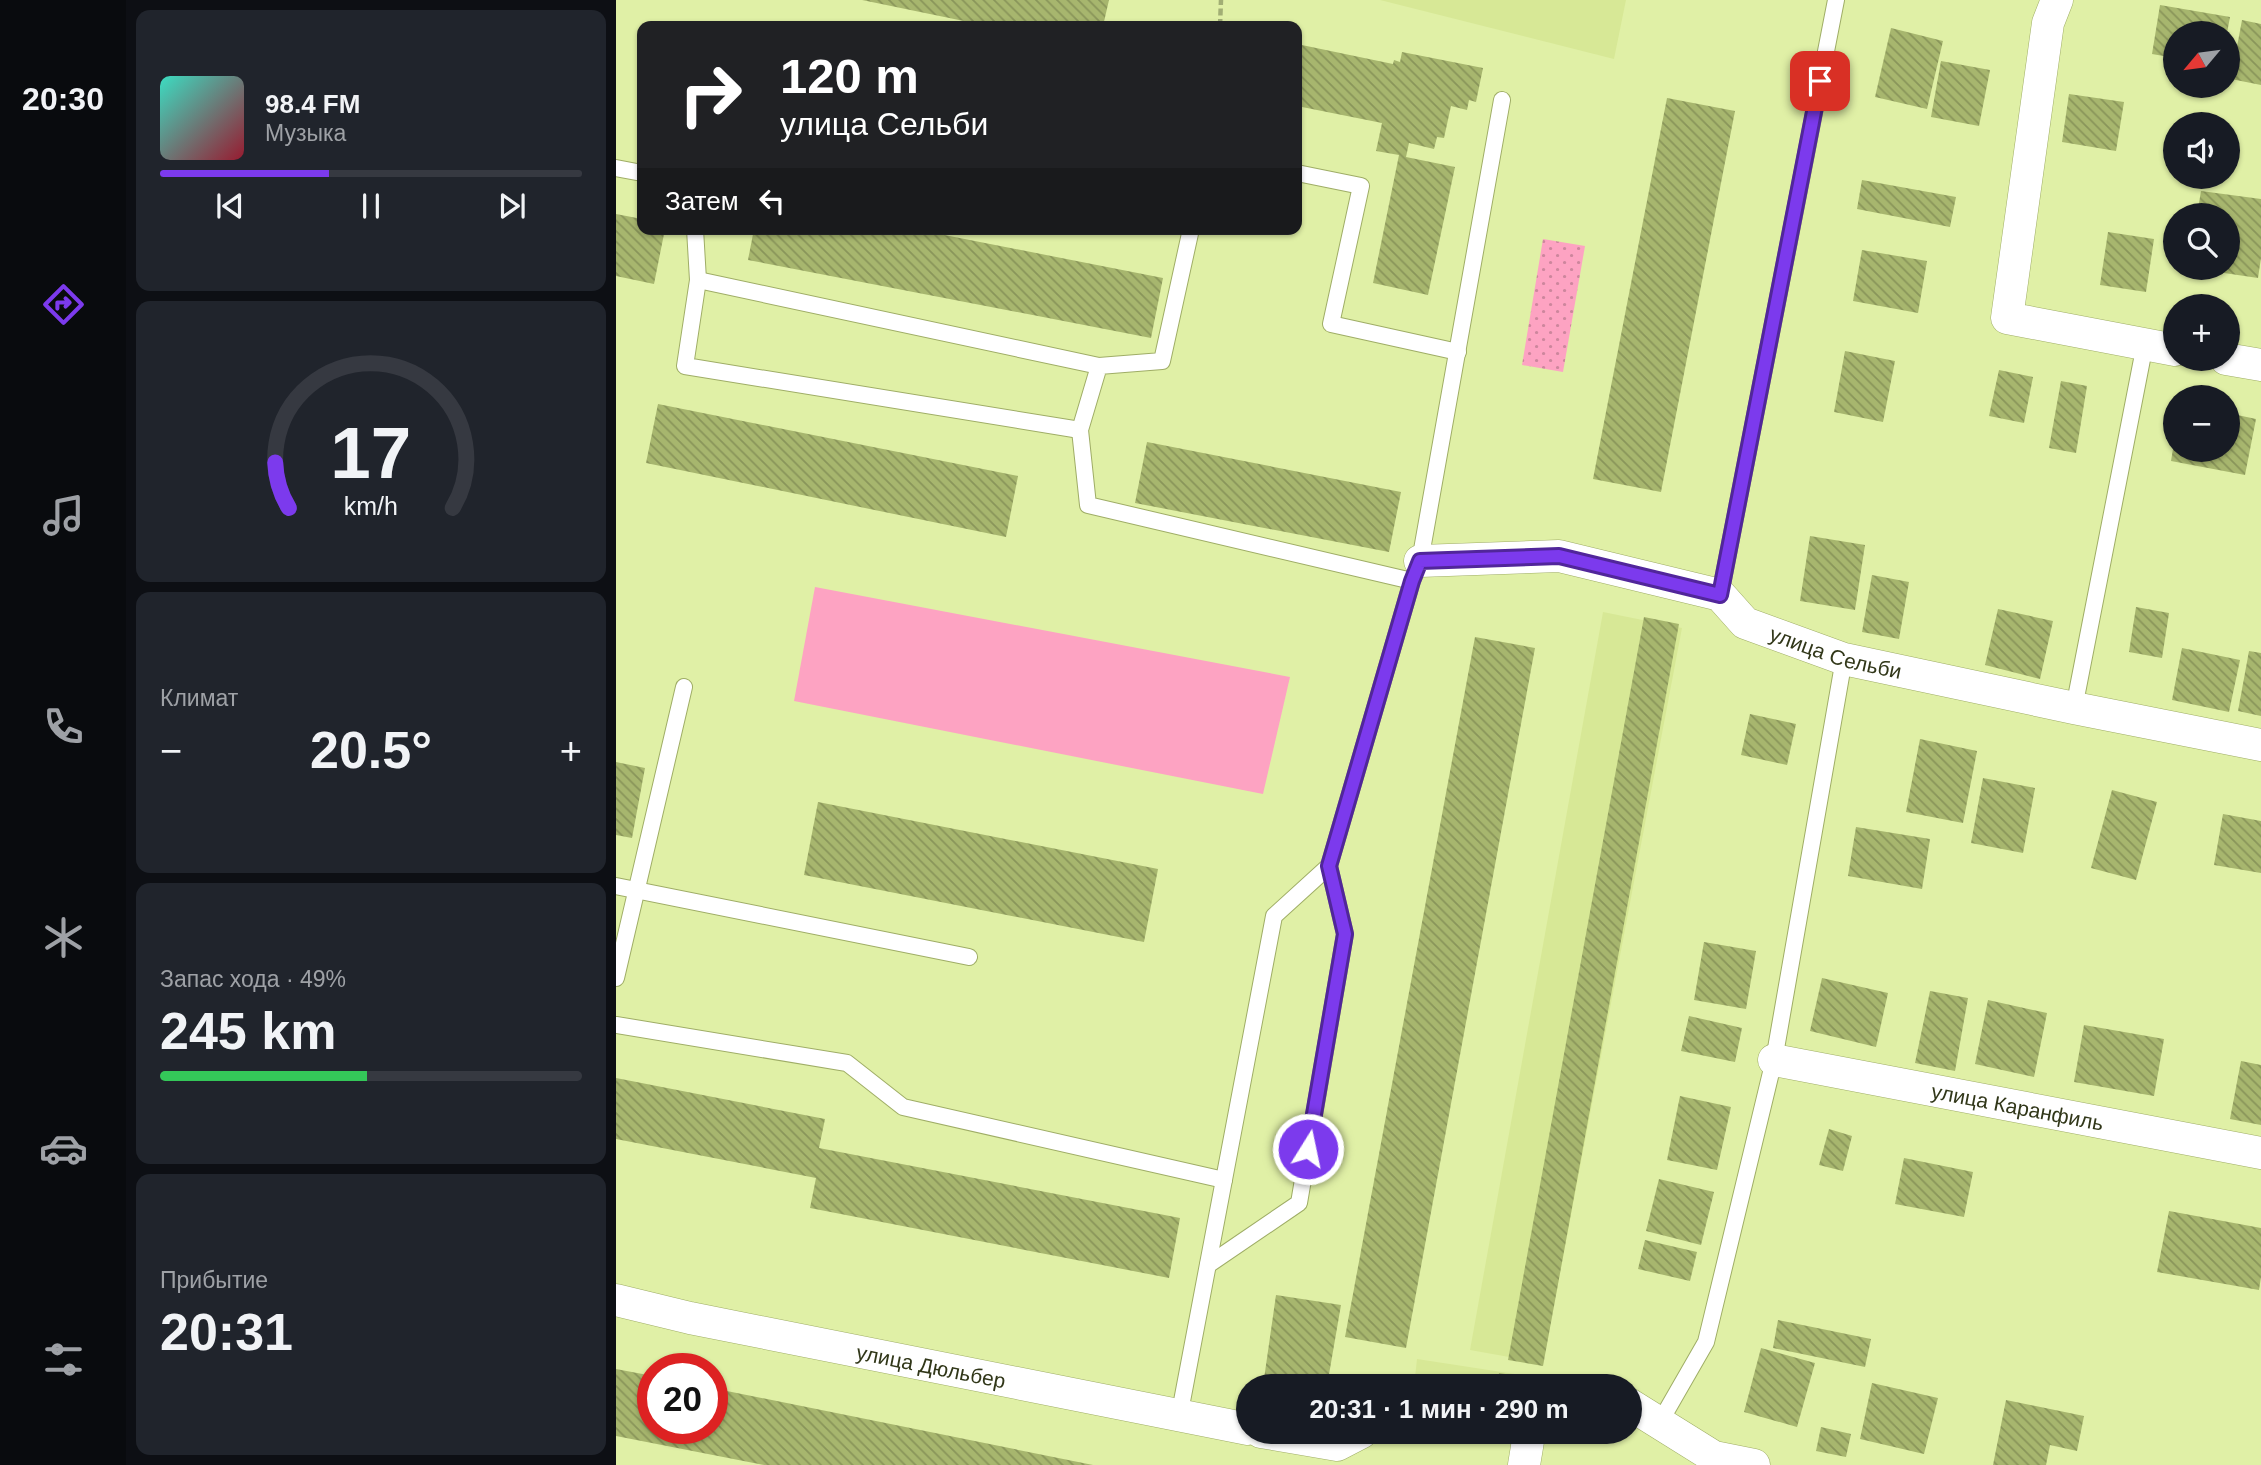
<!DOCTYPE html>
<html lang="ru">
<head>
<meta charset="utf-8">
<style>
	body { margin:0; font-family:Helvetica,sans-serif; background:#20242c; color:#f1f3f6; height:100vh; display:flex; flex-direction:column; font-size:26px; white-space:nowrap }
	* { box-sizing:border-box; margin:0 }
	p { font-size:23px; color:#9ea1a6 }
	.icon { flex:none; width:38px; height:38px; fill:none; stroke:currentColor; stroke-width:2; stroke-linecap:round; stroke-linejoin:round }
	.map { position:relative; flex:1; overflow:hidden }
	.panel { display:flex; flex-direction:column; gap:10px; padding:10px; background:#0d0f14; width:490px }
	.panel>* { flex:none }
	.banner { position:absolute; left:21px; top:21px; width:665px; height:214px; border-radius:14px; box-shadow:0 2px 5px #0004; background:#202124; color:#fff; overflow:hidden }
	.needle { width:46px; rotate:241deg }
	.controls { position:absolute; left:1547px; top:21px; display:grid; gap:14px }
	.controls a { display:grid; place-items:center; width:77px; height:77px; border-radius:50%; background:#171b24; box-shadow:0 2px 5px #0004; font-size:35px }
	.speed { position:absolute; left:21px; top:1353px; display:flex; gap:14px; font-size:35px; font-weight:700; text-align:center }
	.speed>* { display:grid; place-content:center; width:91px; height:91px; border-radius:50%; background:#171b24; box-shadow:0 2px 5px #0004; line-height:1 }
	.speed .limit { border:10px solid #d22; background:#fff; color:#111 }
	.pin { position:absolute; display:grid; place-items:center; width:60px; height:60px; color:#fff; margin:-30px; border-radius:14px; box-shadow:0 4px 10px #0006 }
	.me { position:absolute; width:77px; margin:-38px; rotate:10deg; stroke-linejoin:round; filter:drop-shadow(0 0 5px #0008) }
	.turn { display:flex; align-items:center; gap:24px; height:147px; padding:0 28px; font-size:32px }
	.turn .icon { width:91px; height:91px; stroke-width:2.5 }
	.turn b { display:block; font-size:49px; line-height:60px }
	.then { display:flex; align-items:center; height:66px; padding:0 28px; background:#0003; gap:14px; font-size:26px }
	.big { font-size:52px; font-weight:700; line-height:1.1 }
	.panel .card { flex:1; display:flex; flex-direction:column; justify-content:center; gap:10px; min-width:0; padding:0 24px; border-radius:14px; background:#20242c }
	.panel .dial { align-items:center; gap:0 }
	.dial svg { height:182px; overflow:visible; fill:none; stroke:#363941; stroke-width:7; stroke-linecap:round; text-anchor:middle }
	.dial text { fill:#f1f3f6; stroke:none }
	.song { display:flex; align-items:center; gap:21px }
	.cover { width:84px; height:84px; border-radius:10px; background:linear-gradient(135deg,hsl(170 70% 55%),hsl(350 70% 35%)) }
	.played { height:7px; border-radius:4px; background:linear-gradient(90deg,#7c3aed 40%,#363941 40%) }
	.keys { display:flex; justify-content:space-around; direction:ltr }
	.heat { display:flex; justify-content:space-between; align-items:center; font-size:38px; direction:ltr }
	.charge { height:10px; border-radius:5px; background:linear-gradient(90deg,#34c759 49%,#363941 0) }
	.trip { position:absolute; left:620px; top:1374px; width:406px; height:70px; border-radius:35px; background:#171b24; box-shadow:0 2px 5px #0004; font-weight:700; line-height:70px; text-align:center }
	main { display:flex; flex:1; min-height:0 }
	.tab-bar { display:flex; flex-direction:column; width:126px; justify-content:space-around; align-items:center; background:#090b0e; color:#9ea1a6 }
	.tab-bar .icon { width:49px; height:49px }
	.tab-bar .active { color:#7c3aed }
	.tab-bar b { font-size:32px; color:#f1f3f6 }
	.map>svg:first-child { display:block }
</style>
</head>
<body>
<main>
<nav class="tab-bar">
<b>20:30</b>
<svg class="icon active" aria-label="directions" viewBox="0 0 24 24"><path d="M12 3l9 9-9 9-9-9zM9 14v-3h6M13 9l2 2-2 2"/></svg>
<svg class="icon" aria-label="music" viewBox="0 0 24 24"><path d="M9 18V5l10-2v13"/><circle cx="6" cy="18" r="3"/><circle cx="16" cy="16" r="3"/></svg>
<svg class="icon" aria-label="phone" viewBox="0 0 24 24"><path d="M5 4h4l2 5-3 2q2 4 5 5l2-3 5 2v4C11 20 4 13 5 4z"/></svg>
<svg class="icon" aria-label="climate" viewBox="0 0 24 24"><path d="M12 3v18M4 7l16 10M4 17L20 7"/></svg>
<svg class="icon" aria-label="car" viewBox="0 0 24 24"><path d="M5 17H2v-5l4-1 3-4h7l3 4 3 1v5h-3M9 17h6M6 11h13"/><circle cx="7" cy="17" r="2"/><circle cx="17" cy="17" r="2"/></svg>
<svg class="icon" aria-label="filters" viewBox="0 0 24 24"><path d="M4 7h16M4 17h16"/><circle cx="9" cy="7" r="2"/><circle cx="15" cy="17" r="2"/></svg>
</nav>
<section class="panel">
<div class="card">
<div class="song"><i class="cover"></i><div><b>98.4 FM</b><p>Музыка</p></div></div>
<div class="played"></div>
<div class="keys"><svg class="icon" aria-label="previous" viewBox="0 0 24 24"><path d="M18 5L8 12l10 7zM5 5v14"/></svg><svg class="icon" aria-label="pause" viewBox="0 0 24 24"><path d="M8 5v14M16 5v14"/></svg><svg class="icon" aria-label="next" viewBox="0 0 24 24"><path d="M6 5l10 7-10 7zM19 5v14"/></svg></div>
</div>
<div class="card dial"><svg viewBox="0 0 100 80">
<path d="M14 69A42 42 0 1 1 86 69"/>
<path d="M14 69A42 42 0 0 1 8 49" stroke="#7c3aed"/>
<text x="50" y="56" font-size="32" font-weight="700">17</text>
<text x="50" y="72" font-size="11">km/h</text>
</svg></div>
<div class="card"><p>Климат</p>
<div class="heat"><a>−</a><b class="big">20.5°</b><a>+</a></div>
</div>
<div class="card"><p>Запас хода · 49%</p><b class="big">245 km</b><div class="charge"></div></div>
<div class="card"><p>Прибытие</p><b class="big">20:31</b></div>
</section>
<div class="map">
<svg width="1645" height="1465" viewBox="0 0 1645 1465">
	<defs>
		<pattern id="park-dots" width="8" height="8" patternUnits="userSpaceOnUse" patternTransform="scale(1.75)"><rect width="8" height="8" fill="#fda3c2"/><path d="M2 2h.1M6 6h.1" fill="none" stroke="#cd869d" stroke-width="1.8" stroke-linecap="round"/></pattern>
		<pattern id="building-back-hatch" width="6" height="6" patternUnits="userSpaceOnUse" patternTransform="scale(1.75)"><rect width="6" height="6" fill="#a7b66e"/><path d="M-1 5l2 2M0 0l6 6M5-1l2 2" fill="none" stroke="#89955a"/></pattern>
	</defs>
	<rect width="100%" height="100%" fill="#e0f0a6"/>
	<g fill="#d7e896">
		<polygon points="764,0 1010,0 998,59"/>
		<polygon points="987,612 1066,628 927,1363 854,1350"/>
		<polygon points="801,1359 911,1376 909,1386 798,1386"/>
	</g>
	<polygon fill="url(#park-dots)" points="927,239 969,246 947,372 906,365"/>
	<polygon fill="#fda3c2" points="199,587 674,677 647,794 178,701"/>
	<g fill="url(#building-back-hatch)">
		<polygon points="246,0 493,0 487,26 372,26"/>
		<polygon points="1544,5 1614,17 1611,33 1559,33 1559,58 1536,54"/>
		<polygon points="1626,20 1645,24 1645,85 1615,79"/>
		<polygon points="1275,28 1327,41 1311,109 1259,97"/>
		<polygon points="681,44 777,64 778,60 784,62 786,52 867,68 860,102 853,100 851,110 835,106 828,138 821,137 818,149 793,143 790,157 839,167 812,295 757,283 783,155 760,151 766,123 681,106"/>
		<polygon points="1325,61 1374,70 1363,126 1315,117"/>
		<polygon points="1453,94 1508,102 1500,151 1446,142"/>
		<polygon points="1051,98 1119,111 1045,492 977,479"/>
		<polygon points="1246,180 1340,197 1334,227 1241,209"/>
		<polygon points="1585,191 1645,199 1645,258 1642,278 1581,269 1582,268 1612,268 1612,215 1581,215"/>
		<polygon points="0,214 26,219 26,229 49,229 38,284 0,276"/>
		<polygon points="138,229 298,229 547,278 535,338 132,260"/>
		<polygon points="1492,232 1538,239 1530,292 1484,285"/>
		<polygon points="1246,250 1311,261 1302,313 1237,301"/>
		<polygon points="1229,351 1279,361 1267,422 1218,412"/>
		<polygon points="1383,370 1417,377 1408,423 1373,416"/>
		<polygon points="1445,381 1471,386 1460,453 1433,448"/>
		<polygon points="42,404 402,476 390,537 30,463"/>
		<polygon points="1612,413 1640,419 1629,475 1555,461 1558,443 1559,450 1612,450"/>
		<polygon points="531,442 785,492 773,552 519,503"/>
		<polygon points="1194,536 1249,545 1239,610 1184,601"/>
		<polygon points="1256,575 1293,582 1283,639 1246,632"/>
		<polygon points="1520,607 1553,613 1546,658 1513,652"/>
		<polygon points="1382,609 1437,621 1424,679 1369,665"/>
		<polygon points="1028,617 1063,624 927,1366 892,1360"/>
		<polygon points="859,637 919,648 790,1348 729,1337"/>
		<polygon points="1566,648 1624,660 1613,712 1556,700"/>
		<polygon points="1633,651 1645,653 1645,716 1622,711"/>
		<polygon points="1134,714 1180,724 1171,765 1125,755"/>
		<polygon points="1304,739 1361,751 1347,823 1290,812"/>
		<polygon points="0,762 29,768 16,838 0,835"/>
		<polygon points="1367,778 1419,788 1407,853 1355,843"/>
		<polygon points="1496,790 1541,802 1520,880 1475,868"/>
		<polygon points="202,802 542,869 528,942 188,875"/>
		<polygon points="1607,814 1645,821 1645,873 1598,865"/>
		<polygon points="1240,827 1314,839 1306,889 1232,876"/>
		<polygon points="1088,942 1140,951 1130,1009 1078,1000"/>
		<polygon points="1206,978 1272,993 1260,1047 1194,1031"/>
		<polygon points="1314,991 1352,998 1339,1071 1299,1063"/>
		<polygon points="1372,1000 1431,1013 1418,1077 1359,1064"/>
		<polygon points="1073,1016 1126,1028 1119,1062 1065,1051"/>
		<polygon points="1468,1025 1548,1039 1538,1096 1458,1082"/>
		<polygon points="1625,1061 1645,1065 1645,1125 1614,1119"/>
		<polygon points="0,1078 209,1119 203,1148 564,1218 553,1278 194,1208 200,1178 0,1139"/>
		<polygon points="1064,1096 1115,1107 1101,1170 1051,1160"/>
		<polygon points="1213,1129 1236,1136 1227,1171 1203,1165"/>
		<polygon points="1288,1158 1357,1172 1348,1217 1279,1204"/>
		<polygon points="1043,1179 1098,1192 1085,1245 1030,1231"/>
		<polygon points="1553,1211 1645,1228 1645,1277 1643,1290 1541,1272"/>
		<polygon points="1029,1240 1081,1252 1074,1281 1022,1269"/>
		<polygon points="660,1295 725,1305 711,1386 647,1386"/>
		<polygon points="1162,1320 1255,1339 1249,1367 1157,1348"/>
		<polygon points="1145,1348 1199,1363 1181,1427 1128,1412"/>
		<polygon points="0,1369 37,1376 37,1428 96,1428 96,1388 477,1465 148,1465 0,1436"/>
		<polygon points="883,1373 914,1378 913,1386 881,1386"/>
		<polygon points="1256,1383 1322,1398 1308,1454 1244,1439"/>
		<polygon points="1390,1400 1468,1416 1461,1451 1434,1445 1430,1465 1377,1465"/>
		<polygon points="1205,1427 1235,1434 1230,1457 1200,1451"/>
	</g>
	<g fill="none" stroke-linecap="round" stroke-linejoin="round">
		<g stroke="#9fad66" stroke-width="18">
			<g id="lane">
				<polyline points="0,168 26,173"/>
				<polyline points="681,173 745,186 715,324 842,352"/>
				<polyline points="79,229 82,280 69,366 464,430"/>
				<polyline points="575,229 546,361 483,366 464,430 472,505 796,581"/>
				<polyline points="82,280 483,366"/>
				<polyline points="1104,595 1220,0"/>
				<polyline points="1458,708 1529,344"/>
				<polyline points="0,886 353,957"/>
				<polyline points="0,978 68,687"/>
				<polyline points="0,1025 231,1063 287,1107 608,1180"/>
				<polyline points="592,1265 683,1203 729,934 713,866"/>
				<polyline points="563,1417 658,916 713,866 796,581 804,561 886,100"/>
				<polyline points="1044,1422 1090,1342 1158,1060 1228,659"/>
			</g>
		</g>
		<g stroke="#9fad66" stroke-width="33">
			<g id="street">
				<polyline points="1441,0 1432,23 1391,318 1559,350"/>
				<polyline points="1610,359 1645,365"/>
				<path id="s1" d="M804,561L943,556L1104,595L1129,623L1228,659L1458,708L1645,745"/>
				<path id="s2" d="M1158,1060L1645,1153"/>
				<path id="s3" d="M0,1300L74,1318L632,1429"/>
				<polyline points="1013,1404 1098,1457 1138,1465"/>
				<polyline points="645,1432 721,1445 746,1432"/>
				<polyline points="905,1432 913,1435 908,1465"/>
			</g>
		</g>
		<polyline stroke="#a1ae74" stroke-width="4.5" stroke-dasharray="7 3.5" stroke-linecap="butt" points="604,26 605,0"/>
		<use href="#lane" stroke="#fff" stroke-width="16"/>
		<use href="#street" stroke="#fff" stroke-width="32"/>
	</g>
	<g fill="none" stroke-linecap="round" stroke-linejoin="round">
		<g stroke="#51269a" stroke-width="18">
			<polyline id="route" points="692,1149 729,934 713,866 796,581 804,561 943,556 1104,595 1204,81"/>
		</g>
		<use href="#route" stroke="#7c3aed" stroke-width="12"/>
	</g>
	<g text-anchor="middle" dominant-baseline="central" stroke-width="7" stroke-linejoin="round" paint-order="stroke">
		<g font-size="21" fill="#313719" stroke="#edfdb2">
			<text stroke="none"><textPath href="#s1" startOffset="438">улица Сельби</textPath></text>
			<text stroke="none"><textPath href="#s2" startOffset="248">улица Каранфиль</textPath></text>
			<text stroke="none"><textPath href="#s3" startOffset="322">улица Дюльбер</textPath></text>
		</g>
	</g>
</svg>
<div class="controls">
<a><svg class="needle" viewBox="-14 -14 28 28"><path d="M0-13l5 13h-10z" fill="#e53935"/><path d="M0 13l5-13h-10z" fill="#9ea1a6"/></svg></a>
<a><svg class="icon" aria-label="sound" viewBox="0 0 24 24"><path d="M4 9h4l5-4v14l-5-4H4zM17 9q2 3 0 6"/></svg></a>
<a><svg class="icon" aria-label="search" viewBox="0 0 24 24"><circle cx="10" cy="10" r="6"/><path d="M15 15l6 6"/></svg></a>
<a>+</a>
<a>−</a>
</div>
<div class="speed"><div class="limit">20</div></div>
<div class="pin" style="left:1204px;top:81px;background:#d93025"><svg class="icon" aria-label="arrive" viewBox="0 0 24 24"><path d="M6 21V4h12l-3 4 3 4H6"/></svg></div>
<svg class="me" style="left:692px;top:1149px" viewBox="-20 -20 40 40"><circle r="17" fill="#7c3aed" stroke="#fff" stroke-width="3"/><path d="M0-11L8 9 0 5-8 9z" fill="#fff"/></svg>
<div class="trip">20:31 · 1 мин · 290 m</div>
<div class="banner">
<div class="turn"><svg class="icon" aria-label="right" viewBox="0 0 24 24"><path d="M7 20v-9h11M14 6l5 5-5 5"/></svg><div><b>120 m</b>улица Сельби</div></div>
<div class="then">Затем<svg class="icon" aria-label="left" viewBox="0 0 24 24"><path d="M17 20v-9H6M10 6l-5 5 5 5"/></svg></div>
</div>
</div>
</main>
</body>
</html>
